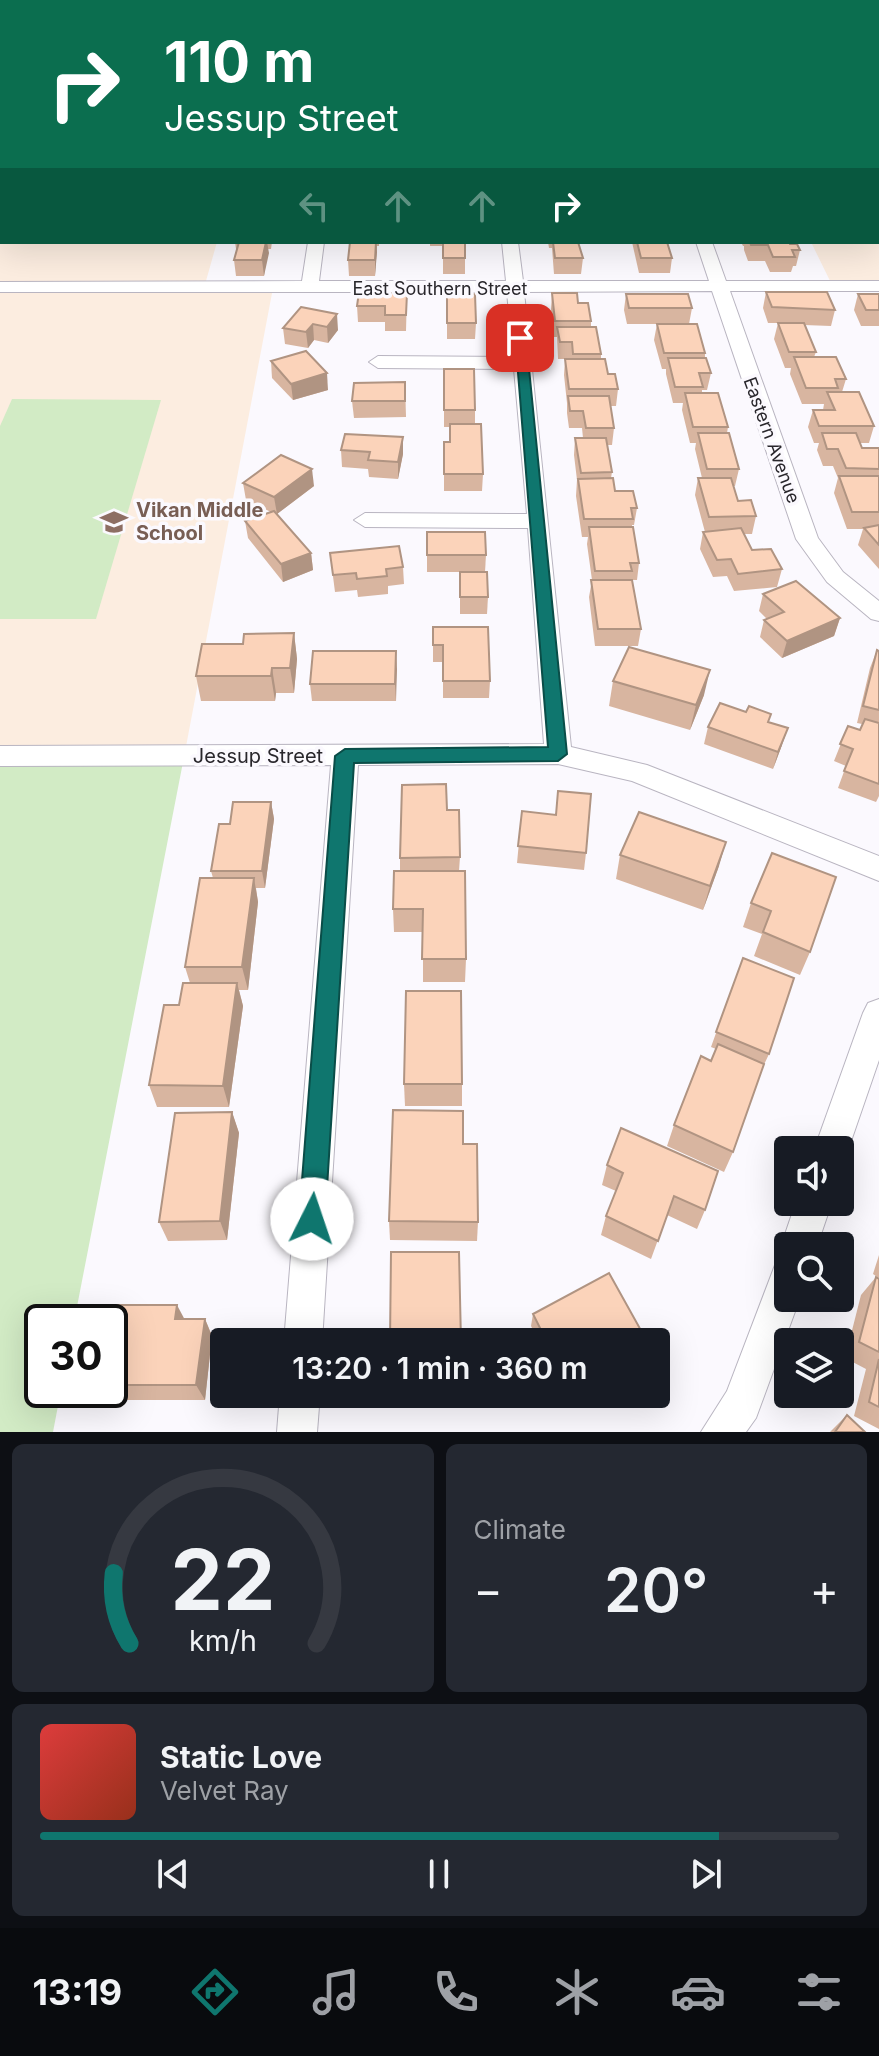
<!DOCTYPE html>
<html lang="en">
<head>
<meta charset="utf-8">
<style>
	body { margin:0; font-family:Inter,sans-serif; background:#242831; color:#f1f3f6; height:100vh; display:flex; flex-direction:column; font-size:30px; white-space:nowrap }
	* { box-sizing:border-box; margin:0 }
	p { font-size:26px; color:#9ea1a6 }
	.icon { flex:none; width:44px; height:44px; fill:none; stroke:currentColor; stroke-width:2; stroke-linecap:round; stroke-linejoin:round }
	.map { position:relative; height:1432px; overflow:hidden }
	.panel { display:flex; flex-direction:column; gap:12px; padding:12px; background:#0d0f14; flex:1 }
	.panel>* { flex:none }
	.top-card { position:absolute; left:0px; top:0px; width:880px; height:244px; box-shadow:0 8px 32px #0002; background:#0b6e4f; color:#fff; overflow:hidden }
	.fabs { position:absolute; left:774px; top:1136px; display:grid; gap:16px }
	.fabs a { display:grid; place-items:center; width:80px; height:80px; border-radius:8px; background:#171b24; box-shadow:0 8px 32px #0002; font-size:40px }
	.speed { position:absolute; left:24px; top:1304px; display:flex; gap:16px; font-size:40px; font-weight:700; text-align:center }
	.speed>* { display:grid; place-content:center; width:104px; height:104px; border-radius:50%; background:#171b24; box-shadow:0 8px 32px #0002; line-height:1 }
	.speed .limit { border:4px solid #111; border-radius:12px; background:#fff; color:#111 }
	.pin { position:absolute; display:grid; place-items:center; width:68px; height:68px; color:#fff; margin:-34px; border-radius:16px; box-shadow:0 4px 12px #0006 }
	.me { position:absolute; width:88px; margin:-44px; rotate:4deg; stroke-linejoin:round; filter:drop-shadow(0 0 6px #0008) }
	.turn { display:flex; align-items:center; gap:28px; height:168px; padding:0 32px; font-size:36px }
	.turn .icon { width:104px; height:104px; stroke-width:2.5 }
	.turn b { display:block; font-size:56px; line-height:68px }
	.lanes { display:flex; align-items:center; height:76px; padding:0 32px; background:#0003; justify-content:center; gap:40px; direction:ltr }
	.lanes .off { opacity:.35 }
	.big { font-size:60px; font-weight:600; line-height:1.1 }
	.panel .tile { flex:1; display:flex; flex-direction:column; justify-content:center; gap:12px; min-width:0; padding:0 28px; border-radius:12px; background:#242831 }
	.panel .dial { align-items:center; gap:0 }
	.dial svg { height:208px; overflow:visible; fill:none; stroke:#363941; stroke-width:7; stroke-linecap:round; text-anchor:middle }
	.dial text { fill:#f1f3f6; stroke:none }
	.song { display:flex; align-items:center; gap:24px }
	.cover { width:96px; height:96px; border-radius:12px; background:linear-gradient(135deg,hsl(0 70% 55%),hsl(10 70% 35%)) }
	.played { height:8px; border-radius:4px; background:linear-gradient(90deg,#0f766e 85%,#363941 85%) }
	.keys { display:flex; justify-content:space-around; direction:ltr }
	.heat { display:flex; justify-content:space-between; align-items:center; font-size:44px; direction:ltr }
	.panel .tiles { flex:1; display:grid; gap:12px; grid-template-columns:1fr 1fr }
	.tile:last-child { grid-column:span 2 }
	.trip { position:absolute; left:210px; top:1328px; width:460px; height:80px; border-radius:8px; background:#171b24; box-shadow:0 8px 32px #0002; font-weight:600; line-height:80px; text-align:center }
	.tab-bar { display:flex; height:128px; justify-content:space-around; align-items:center; background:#090b0e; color:#9ea1a6 }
	.tab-bar .icon { width:56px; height:56px }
	.tab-bar .on { color:#0f766e }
	.tab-bar b { font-size:36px; color:#f1f3f6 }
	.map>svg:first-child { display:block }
</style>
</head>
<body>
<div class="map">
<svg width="879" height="1432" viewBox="0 0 879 1432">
	<rect width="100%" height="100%" fill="#fbf9fe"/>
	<g fill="#fcede0">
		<polygon points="879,35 879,286 833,287 811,242 878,242"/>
		<polygon points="0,36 2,242 217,242 204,288 273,288 184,757 0,756"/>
	</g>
	<g fill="#d2ebc5">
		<polygon points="12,399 161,400 96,619 0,619 0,426"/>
		<polygon points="0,756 184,757 74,1322 42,1322 42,1390 61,1390 53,1432 0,1432"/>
	</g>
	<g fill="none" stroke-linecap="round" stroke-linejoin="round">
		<g stroke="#b9b5c1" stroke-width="2">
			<g id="minor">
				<polygon points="64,0 76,0 63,2"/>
				<polygon points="282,0 294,0 281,2"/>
				<rect x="484" y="0" width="12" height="2"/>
				<polygon points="660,0 672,0 673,2 661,2"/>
				<polygon points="820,0 832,0 833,2 821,2"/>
				<rect x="878" y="31" width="1" height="8"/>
				<rect x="0" y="32" width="2" height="8"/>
				<polygon points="2,78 2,87 0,88 0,79"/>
				<polygon points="308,242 324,242 319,281 506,281 502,242 518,242 523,281 709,281 696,242 712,242 726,281 879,281 879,291 730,291 818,538 843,572 879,601 879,621 871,619 827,582 796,539 712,291 524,292 571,747 647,765 879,856 879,881 632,781 558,764 358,765 322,1342 284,1342 331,765 0,766 0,746 544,744 528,528 365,527 354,520 365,513 527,514 514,369 378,368 369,362 378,356 513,357 507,292 0,292 0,282 302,281"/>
				<polygon points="879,999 879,1060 848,1150 840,1163 840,1150 814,1150 863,1013 868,1003"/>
				<polygon points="796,1202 832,1202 817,1246 788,1246 788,1298 800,1298 756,1418 746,1432 701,1432 727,1391 775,1265 787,1260 781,1246"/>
				<polygon points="280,1394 320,1394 317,1432 277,1432"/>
			</g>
		</g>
		<use href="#minor" fill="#fff" fill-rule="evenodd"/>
	</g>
	<g fill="#d8b5a0">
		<polygon points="7,0 38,0 37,2 8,2"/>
		<rect x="321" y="0" width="27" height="2"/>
		<polygon points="861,0 879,0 879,23 878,2 860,2"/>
		<rect x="878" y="45" width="1" height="105"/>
		<polygon points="235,242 272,242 271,249 268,249 264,276 236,276 234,260 237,249 236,249"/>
		<polygon points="350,242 379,242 379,246 377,246 375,276 349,276 348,260"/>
		<polygon points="430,242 465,242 465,274 443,274 443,246 430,246"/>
		<polygon points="548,242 578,242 583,258 581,274 554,274 552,248 549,248"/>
		<polygon points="632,242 667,242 672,258 670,273 639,273"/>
		<polygon points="741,242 789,242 800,250 796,266 793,266 791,272 770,272 765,261 748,261 744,250 744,246 743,246"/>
		<polygon points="766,292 835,310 831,326 804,325 816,352 814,357 846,379 842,392 874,426 869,443 860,443 862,448 879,448 879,569 858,545 863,529 847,529 834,493 838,478 833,466 823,466 817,450 819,443 814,443 808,427 813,410 823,410 824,404 802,404 790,374 791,368 785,368 774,339 778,323 779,323 768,323 763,308"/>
		<polygon points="382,293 407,293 406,331 385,331 385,322 358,322 357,306"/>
		<polygon points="552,293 578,303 591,321 591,327 601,354 601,359 608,374 618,389 616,406 610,406 614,428 612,445 607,445 612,472 611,478 615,491 637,508 634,525 632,525 632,527 639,563 637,580 630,580 641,629 638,646 595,646 589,597 592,580 587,544 588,537 582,537 576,496 577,480 574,455 575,438 583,438 582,428 569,428 567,413 567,403 564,375 565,359 570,359 558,359 557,337 554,337 551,309"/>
		<polygon points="447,294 476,323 475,339 447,339"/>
		<polygon points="626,294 692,308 689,324 627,324 624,310"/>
		<polygon points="858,294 879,294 879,326 861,326 854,310"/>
		<polygon points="301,307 338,330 328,343 314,340 308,348 285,344 283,328"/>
		<polygon points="657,324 705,353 705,358 711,373 707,390 702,390 702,393 728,427 727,433 739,469 735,486 733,486 738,501 756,516 752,534 743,534 752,550 782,569 777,587 734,591 727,576 713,577 700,549 703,532 705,532 695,495 698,478 702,478 695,449 696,443 690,443 682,410 683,403 673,403 666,374 666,369 662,369 654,340"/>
		<polygon points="271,361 328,390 293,400 272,378"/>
		<polygon points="444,369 475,410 475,424 483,474 482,491 444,491 444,442 450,442 450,427 444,427"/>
		<polygon points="405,382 406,417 354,418 352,401"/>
		<polygon points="341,450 403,454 398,479 369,477 368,469 342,467"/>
		<polygon points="243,483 314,486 277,514 311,553 313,570 283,582 248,538 245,521 271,512 246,500"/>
		<polygon points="427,532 486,555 485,572 427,572"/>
		<polygon points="330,553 403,567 404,584 388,586 388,594 358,597 357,590 335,592"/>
		<polygon points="460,572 488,597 487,614 460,614"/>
		<polygon points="763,594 840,618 834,636 782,658 760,637 764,620 767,619 759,611"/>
		<polygon points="433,627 490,681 489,698 443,698 443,662 433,662"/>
		<polygon points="294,633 297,659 294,693 276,693 275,701 201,701 196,676"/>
		<polygon points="877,650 879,651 879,796 876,802 838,788 846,766 834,761 848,726 860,730 862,724 857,723 870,668"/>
		<polygon points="396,651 396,701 312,701 310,684"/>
		<polygon points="613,681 704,695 690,730 609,706"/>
		<polygon points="708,727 782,745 773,769 704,744"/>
		<polygon points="271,802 274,819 265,888 256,888 258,902 248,990 239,990 243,1006 229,1107 157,1107 149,1085 179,1005 190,983 185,967 213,878 211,871 230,824"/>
		<polygon points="447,810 460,857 459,871 466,959 465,982 423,982 423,932 394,932 393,909 400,871 400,858"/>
		<polygon points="522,811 556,815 586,853 584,870 517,863"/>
		<polygon points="772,853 810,952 800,975 754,956 762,934 743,927 751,903"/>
		<polygon points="620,855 719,866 703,910 616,879"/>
		<polygon points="743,958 769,1054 762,1069 733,1152 724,1172 667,1146 674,1125 711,1061 716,1049 711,1047"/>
		<polygon points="404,1084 462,1084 462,1106 405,1106"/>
		<polygon points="232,1112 239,1133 227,1240 168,1241 159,1222"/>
		<polygon points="463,1144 478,1222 477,1241 390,1240 389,1221"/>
		<polygon points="607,1165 705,1210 697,1229 667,1215 651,1259 601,1235 606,1216 616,1191 602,1185"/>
		<polygon points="879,1255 879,1278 873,1274"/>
		<polygon points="876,1277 879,1279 879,1429 854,1416 866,1369 845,1358 861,1295"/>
		<polygon points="533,1314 643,1334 639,1342 539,1342 531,1326"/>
		<polygon points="184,1319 205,1319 212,1336 205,1400 78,1400 69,1390 110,1390 110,1322"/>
		<polygon points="391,1394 461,1394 461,1397 391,1398"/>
		<polygon points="847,1415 865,1432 830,1432"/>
	</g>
	<g fill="#b09482">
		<polygon points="180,0 215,0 214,2 181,2"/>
		<polygon points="0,134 2,142 2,158 0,161"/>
		<polygon points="266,242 267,242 269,253 264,276 262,260"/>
		<polygon points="376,242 377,252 375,276 375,260"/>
		<polygon points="337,314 338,330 328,343 327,327"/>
		<polygon points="313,324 314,340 308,348 306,332"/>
		<polygon points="327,373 328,390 293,400 291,384"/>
		<polygon points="403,437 403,454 398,479 398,462"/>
		<polygon points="312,469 314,486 277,514 274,497"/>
		<polygon points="311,553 313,570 283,582 281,564"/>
		<polygon points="840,618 834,636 782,658 787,641"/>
		<polygon points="294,633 297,659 294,693 290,668"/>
		<polygon points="396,651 397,669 396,701 395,684"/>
		<polygon points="272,668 276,693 275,701 271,676"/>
		<polygon points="710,670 704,695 690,730 696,705"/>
		<polygon points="788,728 782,745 773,769 778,752"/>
		<polygon points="271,802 274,819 265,888 262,871"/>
		<polygon points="726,842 719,866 703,910 710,886"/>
		<polygon points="254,878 258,902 248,990 242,967"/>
		<polygon points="237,983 243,1006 229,1107 223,1086"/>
		<polygon points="232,1112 239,1133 227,1240 220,1221"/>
		<polygon points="177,1305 186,1322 175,1319"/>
		<polygon points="205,1319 212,1336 205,1400 196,1385"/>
		<polygon points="643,1334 639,1342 628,1342"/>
	</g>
	<g fill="#fbd3ba" stroke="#b09482" stroke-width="2">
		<rect x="428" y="0" width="24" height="1"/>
		<polygon points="524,0 541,0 541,2 525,2"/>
		<polygon points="624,0 644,0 645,2 626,2"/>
		<polygon points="700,0 718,0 719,2 702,2"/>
		<polygon points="781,0 808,0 809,2 792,2"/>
		<polygon points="867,0 879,0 879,8 878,2 870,2"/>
		<rect x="878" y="45" width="1" height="57"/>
		<polygon points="239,242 266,242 262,260 234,260"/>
		<polygon points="350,242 376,242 375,260 348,260"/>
		<rect x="443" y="242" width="22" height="16"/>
		<polygon points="553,242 578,242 583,258 555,258"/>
		<polygon points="637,242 667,242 672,258 641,258"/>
		<polygon points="750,242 789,242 790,244 797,244 800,250 792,250 795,257 773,257 768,245 751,245"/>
		<polygon points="369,288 382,288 382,293 407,293 406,315 385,315 385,306 357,306 359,292 368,292"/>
		<polygon points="766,292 827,292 835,310 772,307"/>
		<polygon points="552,293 577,293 578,303 588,303 591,321 555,321"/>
		<polygon points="447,294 475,294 476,323 447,323"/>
		<polygon points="626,294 688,294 692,308 629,308"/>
		<polygon points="858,294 879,294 879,310 866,310"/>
		<polygon points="301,307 337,314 327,327 313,324 306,332 283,328"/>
		<polygon points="778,323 804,323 816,352 789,352"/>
		<polygon points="657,324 697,324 705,353 664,353"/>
		<polygon points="557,327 596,327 601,354 573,354 572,342 560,342"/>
		<polygon points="306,351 327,373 291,384 271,361"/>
		<polygon points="794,357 836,357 846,379 835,379 838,388 806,388"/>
		<polygon points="668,358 706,358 711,373 699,373 703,387 675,387"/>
		<polygon points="565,359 605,359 608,374 615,374 618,389 569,389"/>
		<polygon points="444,369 474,369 475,410 444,410"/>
		<polygon points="405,382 405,401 352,401 354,383"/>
		<polygon points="827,392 859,392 874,426 819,426 813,410 835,410"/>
		<polygon points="685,393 718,393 728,427 693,427"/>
		<polygon points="568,396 609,396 614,428 586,428 583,411 570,411"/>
		<polygon points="450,424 481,424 483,474 444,474 444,442 450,442"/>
		<polygon points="698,433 729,433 739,469 707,469"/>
		<polygon points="822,433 856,433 862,448 879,448 879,469 846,468 838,449 827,449"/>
		<polygon points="345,434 403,437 398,462 368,460 370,452 341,450"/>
		<polygon points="575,438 606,438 612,472 581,473"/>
		<polygon points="281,455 312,469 274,497 243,483"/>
		<polygon points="839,476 879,476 879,512 852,512"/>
		<polygon points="613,478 615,491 633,491 637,508 631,508 633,519 584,519 578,479"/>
		<polygon points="698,478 731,478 738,501 751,500 756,516 709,517"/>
		<polygon points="274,511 311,553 281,564 245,521"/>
		<polygon points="879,525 879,545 864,528"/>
		<polygon points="589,527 633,527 639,563 630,563 632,571 595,571"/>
		<polygon points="741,528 752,550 771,549 782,569 738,574 731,559 717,560 703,532"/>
		<polygon points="427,532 485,532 486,555 427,555"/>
		<polygon points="399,546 403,567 386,569 387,576 357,579 356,573 333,575 330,553"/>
		<polygon points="460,572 487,572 488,597 460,597"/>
		<polygon points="591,580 632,580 641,629 598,629"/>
		<polygon points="796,581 840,618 787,641 764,620 784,612 763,594"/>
		<polygon points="433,627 488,627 490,681 443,681 443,645 433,645"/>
		<polygon points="294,633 290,668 272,668 271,676 196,676 202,644 243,644 244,634"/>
		<polygon points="629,647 710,670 696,705 613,681"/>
		<polygon points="877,650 879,651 879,710 863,706"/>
		<polygon points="313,651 396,651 395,684 310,684"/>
		<polygon points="720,703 746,712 749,706 771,714 768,722 788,728 778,752 708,727"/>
		<polygon points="865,719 879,723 879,784 844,771 853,749 840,744 848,726 860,730"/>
		<polygon points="446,784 447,810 459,810 460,857 400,858 402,785"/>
		<polygon points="558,791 591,794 586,853 518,846 522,811 556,815"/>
		<polygon points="233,802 271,802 262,871 211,871 219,824 230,824"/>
		<polygon points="639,812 726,842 710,886 620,855"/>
		<polygon points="772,853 836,877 810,952 763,932 771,911 751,903"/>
		<polygon points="394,871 465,871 466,959 422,959 423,909 393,909"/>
		<polygon points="200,878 254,878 242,967 185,967"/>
		<polygon points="743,958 794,978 769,1054 716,1032"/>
		<polygon points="183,983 237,983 223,1086 149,1085 164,1005 179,1005"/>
		<polygon points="406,991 461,991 462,1084 404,1084"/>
		<polygon points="718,1044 764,1064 733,1152 674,1125 701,1056 711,1061"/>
		<polygon points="393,1110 463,1111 463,1144 477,1144 478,1222 389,1221"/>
		<polygon points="232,1112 220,1221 159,1222 175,1113"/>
		<polygon points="621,1128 718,1171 705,1210 674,1196 658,1241 606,1216 623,1173 607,1165"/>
		<polygon points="391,1252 459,1252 461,1342 390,1342"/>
		<polygon points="609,1273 643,1334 628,1342 547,1342 533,1314"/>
		<polygon points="876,1277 879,1279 879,1352 859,1342"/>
		<polygon points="80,1305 177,1305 175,1319 205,1319 196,1385 110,1385 110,1322 77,1322"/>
		<polygon points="879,1359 879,1407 869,1402"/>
		<polygon points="847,1415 865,1432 835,1432"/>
	</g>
	<polygon fill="#0f766e" stroke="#0a4d48" stroke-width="2" points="515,335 526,338 567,754 558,761 354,763 325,1219 321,1228 312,1231 303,1228 299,1219 335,756 345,749 548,747"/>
	<defs>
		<g id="school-bare" transform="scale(2.16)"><path d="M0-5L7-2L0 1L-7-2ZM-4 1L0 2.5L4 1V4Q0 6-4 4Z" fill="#8d6e63" stroke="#fbf9fe" stroke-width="2.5" paint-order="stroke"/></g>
	</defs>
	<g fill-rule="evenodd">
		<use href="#school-bare" x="114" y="522"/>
	</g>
	<g text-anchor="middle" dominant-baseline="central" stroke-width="7" stroke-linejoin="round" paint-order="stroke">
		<g font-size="18" fill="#29272c" stroke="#fbf9fe">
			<text x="440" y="288">East Southern Street</text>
			<text transform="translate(772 440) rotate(70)">Eastern Avenue</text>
		</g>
		<g font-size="20" font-weight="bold" fill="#785e54" stroke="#fbf9fe" text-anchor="start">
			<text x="136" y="510">Vikan Middle<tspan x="136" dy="23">School</tspan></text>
		</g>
		<g font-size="20" fill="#29272c" stroke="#fbf9fe">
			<text x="258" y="756">Jessup Street</text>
		</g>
	</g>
</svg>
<div class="fabs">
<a><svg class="icon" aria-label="sound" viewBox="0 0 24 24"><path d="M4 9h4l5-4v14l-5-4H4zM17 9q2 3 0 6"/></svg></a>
<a><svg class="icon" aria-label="search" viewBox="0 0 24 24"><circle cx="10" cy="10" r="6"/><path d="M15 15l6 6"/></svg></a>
<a><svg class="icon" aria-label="layers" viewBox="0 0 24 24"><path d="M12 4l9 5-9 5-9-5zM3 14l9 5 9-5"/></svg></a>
</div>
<div class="speed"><div class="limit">30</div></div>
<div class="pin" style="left:520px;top:338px;background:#d93025"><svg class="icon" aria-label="arrive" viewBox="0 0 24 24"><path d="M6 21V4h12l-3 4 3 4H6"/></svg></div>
<svg class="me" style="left:312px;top:1219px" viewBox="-20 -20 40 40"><circle r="19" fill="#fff"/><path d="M0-13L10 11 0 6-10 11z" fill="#0f766e"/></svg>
<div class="trip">13:20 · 1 min · 360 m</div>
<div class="top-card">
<div class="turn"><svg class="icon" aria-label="right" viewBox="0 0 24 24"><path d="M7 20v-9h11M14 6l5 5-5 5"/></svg><div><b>110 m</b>Jessup Street</div></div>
<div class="lanes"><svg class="icon off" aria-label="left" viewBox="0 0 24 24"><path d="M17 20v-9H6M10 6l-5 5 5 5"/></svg><svg class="icon off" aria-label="ahead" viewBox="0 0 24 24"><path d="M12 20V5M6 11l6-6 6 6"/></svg><svg class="icon off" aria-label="ahead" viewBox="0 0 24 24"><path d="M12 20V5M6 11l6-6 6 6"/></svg><svg class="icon" aria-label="right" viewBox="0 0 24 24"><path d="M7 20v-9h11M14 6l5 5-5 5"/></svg></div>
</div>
</div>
<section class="panel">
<div class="tiles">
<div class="tile dial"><svg viewBox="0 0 100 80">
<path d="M14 69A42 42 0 1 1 86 69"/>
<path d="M14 69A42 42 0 0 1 8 42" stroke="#0f766e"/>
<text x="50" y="56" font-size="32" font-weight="700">22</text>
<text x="50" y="72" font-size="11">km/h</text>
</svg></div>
<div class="tile"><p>Climate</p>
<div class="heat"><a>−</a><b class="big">20°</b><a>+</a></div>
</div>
<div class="tile">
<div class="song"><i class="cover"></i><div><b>Static Love</b><p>Velvet Ray</p></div></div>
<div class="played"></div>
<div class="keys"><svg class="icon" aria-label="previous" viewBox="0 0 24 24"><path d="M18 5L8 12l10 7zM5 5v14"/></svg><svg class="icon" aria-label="pause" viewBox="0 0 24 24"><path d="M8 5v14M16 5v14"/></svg><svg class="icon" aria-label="next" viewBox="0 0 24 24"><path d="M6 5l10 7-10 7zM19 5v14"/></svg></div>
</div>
</div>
</section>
<nav class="tab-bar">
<b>13:19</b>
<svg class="icon on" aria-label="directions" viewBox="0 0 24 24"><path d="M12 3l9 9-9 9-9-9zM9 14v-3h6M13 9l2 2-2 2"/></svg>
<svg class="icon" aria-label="music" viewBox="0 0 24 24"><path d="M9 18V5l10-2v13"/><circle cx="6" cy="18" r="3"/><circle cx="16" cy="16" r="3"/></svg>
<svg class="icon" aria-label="phone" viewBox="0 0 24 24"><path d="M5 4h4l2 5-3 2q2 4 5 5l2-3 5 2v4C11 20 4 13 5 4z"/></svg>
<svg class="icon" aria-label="climate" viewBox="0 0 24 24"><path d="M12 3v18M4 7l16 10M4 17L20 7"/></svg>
<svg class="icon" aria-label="car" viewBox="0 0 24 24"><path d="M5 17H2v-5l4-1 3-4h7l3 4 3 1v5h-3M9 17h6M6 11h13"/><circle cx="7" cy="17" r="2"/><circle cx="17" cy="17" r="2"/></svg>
<svg class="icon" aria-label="filters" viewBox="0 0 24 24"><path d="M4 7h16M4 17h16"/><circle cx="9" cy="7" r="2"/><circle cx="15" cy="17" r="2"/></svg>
</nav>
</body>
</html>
